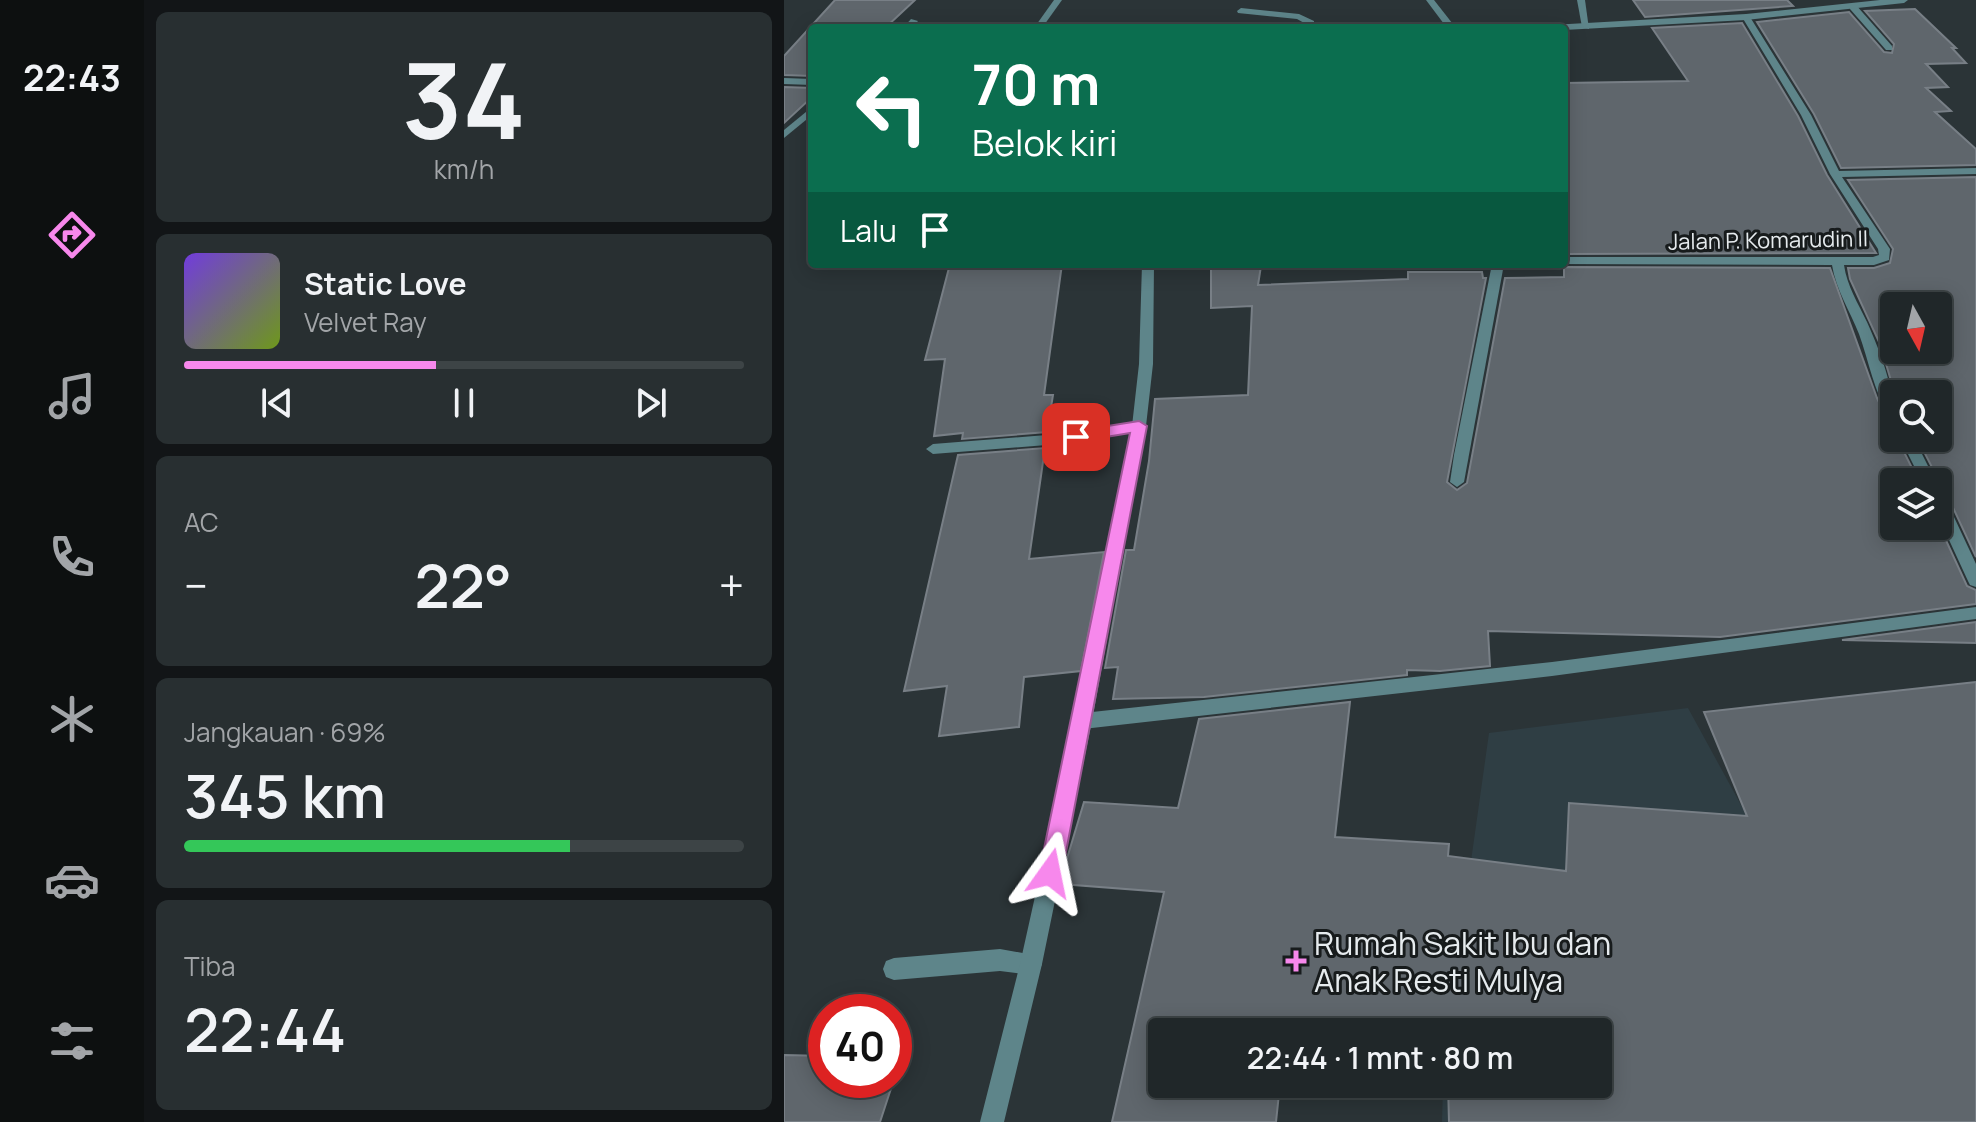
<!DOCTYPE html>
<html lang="id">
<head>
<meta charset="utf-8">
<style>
	body { margin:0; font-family:Manrope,sans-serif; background:#282f31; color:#f1f3f6; height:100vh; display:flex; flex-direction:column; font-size:30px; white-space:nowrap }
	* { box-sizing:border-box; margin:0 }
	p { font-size:26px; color:#a2a5a8 }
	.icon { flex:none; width:44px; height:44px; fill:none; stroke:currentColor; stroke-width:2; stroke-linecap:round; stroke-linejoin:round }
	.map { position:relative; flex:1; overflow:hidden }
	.drawer { display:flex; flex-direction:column; gap:12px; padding:12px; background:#121517; width:640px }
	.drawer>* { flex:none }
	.top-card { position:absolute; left:24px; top:24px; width:760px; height:244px; border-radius:8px; box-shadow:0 4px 20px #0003,0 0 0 2px #3d4446; background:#0b6e4f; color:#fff; overflow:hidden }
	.needle { width:52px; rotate:172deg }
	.buttons { position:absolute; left:1096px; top:292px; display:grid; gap:16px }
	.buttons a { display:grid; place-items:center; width:72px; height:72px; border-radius:8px; background:#202729; box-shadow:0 4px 20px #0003,0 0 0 2px #3d4446; font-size:40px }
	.speed { position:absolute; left:24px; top:994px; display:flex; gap:16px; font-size:40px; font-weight:700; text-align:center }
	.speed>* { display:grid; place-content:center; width:104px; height:104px; border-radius:50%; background:#202729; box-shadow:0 4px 20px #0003,0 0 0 2px #3d4446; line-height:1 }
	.speed .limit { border:12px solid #d22; background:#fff; color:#111 }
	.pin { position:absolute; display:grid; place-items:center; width:68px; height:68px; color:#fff; margin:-34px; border-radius:16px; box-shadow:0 4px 12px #0006 }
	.me { position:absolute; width:88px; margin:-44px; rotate:12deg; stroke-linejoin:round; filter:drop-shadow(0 0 6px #0008) }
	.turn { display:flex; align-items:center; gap:28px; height:168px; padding:0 32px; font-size:36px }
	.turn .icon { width:104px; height:104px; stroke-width:2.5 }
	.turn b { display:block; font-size:56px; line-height:68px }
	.then { display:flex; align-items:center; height:76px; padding:0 32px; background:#0003; gap:16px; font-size:30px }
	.big { font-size:60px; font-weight:600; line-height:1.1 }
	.drawer .widget { flex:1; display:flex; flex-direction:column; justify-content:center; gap:12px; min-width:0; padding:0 28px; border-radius:12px; background:#282f31 }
	.drawer .dial { align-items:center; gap:0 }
	.dial b { font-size:104px; line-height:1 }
	.song { display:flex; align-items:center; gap:24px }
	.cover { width:96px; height:96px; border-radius:12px; background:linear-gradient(135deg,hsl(260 70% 55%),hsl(80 70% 35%)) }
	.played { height:8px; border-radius:4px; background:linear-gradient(90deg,#f788ec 45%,#3d4446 45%) }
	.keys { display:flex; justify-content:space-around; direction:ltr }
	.heat { display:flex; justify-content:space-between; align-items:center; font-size:44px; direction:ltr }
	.charge { height:12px; border-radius:6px; background:linear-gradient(90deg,#34c759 69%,#3d4446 0) }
	.trip { position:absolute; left:364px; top:1018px; width:464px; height:80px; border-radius:8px; background:#202729; box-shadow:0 4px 20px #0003,0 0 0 2px #3d4446; font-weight:600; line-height:80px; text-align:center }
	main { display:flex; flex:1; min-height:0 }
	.dock { display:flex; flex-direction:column; width:144px; justify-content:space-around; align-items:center; background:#0d1010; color:#a2a5a8 }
	.dock .icon { width:56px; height:56px }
	.dock .selected { color:#f788ec }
	.dock b { font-size:36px; color:#f1f3f6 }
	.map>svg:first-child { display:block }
</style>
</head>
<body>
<main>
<nav class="dock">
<b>22:43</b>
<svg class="icon selected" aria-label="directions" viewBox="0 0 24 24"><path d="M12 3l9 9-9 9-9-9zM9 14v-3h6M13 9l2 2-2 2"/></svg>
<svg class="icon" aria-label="music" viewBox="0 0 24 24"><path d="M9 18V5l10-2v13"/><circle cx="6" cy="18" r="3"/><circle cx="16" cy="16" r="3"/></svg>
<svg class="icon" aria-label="phone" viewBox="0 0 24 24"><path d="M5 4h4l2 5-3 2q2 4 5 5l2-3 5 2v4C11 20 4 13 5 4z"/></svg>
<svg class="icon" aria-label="climate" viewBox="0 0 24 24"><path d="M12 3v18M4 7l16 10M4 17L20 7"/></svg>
<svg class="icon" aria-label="car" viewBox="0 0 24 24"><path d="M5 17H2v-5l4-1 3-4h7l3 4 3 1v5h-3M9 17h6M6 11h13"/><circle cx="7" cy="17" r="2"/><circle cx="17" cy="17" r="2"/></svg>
<svg class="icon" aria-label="filters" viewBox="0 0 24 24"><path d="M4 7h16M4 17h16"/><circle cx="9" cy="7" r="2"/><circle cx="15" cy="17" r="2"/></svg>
</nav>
<section class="drawer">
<div class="widget dial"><b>34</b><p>km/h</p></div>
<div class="widget">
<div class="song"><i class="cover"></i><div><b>Static Love</b><p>Velvet Ray</p></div></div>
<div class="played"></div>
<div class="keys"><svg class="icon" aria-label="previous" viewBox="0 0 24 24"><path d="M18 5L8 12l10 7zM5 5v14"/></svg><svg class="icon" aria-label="pause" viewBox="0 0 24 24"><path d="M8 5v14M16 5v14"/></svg><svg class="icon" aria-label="next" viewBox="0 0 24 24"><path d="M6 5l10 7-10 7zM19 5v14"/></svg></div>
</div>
<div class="widget"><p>AC</p>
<div class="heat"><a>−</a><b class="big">22°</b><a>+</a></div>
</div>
<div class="widget"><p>Jangkauan · 69%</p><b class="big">345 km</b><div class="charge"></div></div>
<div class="widget"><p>Tiba</p><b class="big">22:44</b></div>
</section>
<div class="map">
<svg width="1192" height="1122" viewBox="0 0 1192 1122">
	<rect width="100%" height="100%" fill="#2b3437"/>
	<polygon fill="#2f3e44" points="904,708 963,816 1087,1122 658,1122 659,1084 814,1084 814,1032 663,1032 705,733"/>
	<g fill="#5f666c" stroke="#787f86" stroke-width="2" fill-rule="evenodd">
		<polygon points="51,0 131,0 101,28 28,28 28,76 0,75 0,56"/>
		<polygon points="849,0 1003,0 1009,6 861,17"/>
		<polygon points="1131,9 1172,48 1168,48 1182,63 1142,64 1164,87 1142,88 1167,111 1151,112 1192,149 1192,165 1057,168 1030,114 973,22 1065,12 1100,52 1108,53 1110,44 1081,11"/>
		<polygon points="958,23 1014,116 1043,175 1092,253 780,254 780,83 904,81 868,28"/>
		<polygon points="0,87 28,88 28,97 0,123"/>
		<path d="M1192,177V557L1165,499L1154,492L1155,481L1133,438H1154V394H1111L1096,344L1066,279L1064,268H1090L1106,263L1109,249L1064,180ZM1110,306H1154V350H1110Z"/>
		<polygon points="166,264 278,264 260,395 269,395 263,432 178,439 179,433 150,436 161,359 141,360"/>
		<polygon points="427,266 477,266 474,285 624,279 624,272 698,272 699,278 702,278 663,482 673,490 683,483 721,278 780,277 780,267 1046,268 1093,398 1102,417 1110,421 1110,438 1113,438 1135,482 1110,482 1110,526 1154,526 1154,523 1183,586 1192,590 1192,604 936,637 704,631 706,666 656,671 623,670 623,675 420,697 329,699 334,667 321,668 342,550 350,550 365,461 371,399 464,395 468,306 427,308"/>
		<polygon points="261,448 245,559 320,552 297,671 240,677 235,727 155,736 163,686 120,691 174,455"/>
		<polygon points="1192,622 1192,643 1058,640"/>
		<polygon points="1192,682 1192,1122 665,1122 664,1084 814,1084 814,1032 378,1032 378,1084 496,1084 492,1122 328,1122 380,892 277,884 281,865 300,802 394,808 415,719 566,702 551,837 665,844 664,856 782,871 785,803 963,816 920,712"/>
		<polygon points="0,1055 42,1056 42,1080 110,1080 110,1058 117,1058 96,1122 0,1122"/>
	</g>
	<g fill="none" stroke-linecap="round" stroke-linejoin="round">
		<g fill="#5e858a" fill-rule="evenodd">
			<polygon points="642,0 650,0 672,28 663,28"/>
			<polygon points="793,0 801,0 805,29 798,27"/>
			<polygon points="1066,5 1072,5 1108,46 1108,50 1102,50 1066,9"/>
			<polygon points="457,8 515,14 530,21 530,28 522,28 522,24 513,19 454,13 453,11"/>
			<polygon points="127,19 134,21 128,28 119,28"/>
			<polygon points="355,421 362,426 360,429 275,444 149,454 142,449 149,444 275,434"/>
			<polygon points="216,949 255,956 258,964 255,972 247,975 216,971 110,980 102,977 99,969 102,961 110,958"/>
		</g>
		<g fill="#5e858a" fill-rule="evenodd">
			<polygon points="270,0 278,0 258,28 250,28"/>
			<path d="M962,14L966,17L1027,115L1055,171L1192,168V174L1058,177L1106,249L1105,260L1090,265H1060C1063,286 1074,303 1083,322C1096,351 1110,387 1110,418L1105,416C1090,391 1085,362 1075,334C1066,311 1052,290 1048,265L778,264H780V257H1089L1095,255L1094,249L1046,174L1017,115L958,17Z"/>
			<polygon points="0,78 28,79 28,85 0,84"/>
			<polygon points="28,107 28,115 0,138 0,130"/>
			<polygon points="708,264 720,264 680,482 673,487 666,482 670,455"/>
			<polygon points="1116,438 1130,438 1152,482 1138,482"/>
			<polygon points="1154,495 1162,500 1192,564 1192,587 1186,585 1184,581 1154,516"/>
			<polygon points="1192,607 1192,619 768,676 299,729 293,726 290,721 293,716 299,713 768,662"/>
		</g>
		<g fill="#5e858a" fill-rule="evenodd">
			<polygon points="1096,0 1124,0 1120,3 962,20 780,30 763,28 767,25 962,14"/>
			<polygon points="358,264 370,264 369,364 362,426 308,721 258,964 220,1122 196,1122 236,964 290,721 348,426 355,364"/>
		</g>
	</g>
	<polygon fill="#f788ec" stroke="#a15899" stroke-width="2" points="355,421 363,426 278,873 274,881 266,884 258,881 255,873 346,433 292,442 284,437 292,431"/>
	<path fill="#f788ec" stroke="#171b1c" stroke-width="3" d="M508 949h8v8h8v8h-8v8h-8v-8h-8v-8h8z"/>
	<g text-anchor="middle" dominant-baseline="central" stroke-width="6" stroke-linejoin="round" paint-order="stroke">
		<g font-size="22" fill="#e6ebee" stroke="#171b1c">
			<text transform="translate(984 240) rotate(-1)">Jalan P. Komarudin II</text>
		</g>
		<g font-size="32" fill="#e6ebee" stroke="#171b1c" text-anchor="start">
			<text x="530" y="943">Rumah Sakit Ibu dan<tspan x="530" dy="37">Anak Resti Mulya</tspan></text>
		</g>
	</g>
</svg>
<div class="buttons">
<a><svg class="needle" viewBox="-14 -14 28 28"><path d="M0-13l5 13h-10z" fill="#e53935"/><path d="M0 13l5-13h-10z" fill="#a2a5a8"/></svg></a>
<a><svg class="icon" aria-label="search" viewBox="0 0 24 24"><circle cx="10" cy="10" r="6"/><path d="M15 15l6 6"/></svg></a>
<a><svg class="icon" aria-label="layers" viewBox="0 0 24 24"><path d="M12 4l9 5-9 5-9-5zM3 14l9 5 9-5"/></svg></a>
</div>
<div class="speed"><div class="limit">40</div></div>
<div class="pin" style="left:292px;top:437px;background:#d93025"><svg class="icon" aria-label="arrive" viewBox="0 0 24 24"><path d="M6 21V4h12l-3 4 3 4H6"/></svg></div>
<svg class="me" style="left:266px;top:873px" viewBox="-20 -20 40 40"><path d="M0-17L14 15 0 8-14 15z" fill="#f788ec" stroke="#fff" stroke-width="4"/></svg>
<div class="trip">22:44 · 1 mnt · 80 m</div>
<div class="top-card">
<div class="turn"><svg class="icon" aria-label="left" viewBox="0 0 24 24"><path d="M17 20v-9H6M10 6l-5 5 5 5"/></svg><div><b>70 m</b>Belok kiri</div></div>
<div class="then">Lalu<svg class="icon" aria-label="arrive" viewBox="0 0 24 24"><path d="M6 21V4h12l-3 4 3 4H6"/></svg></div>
</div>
</div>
</main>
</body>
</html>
